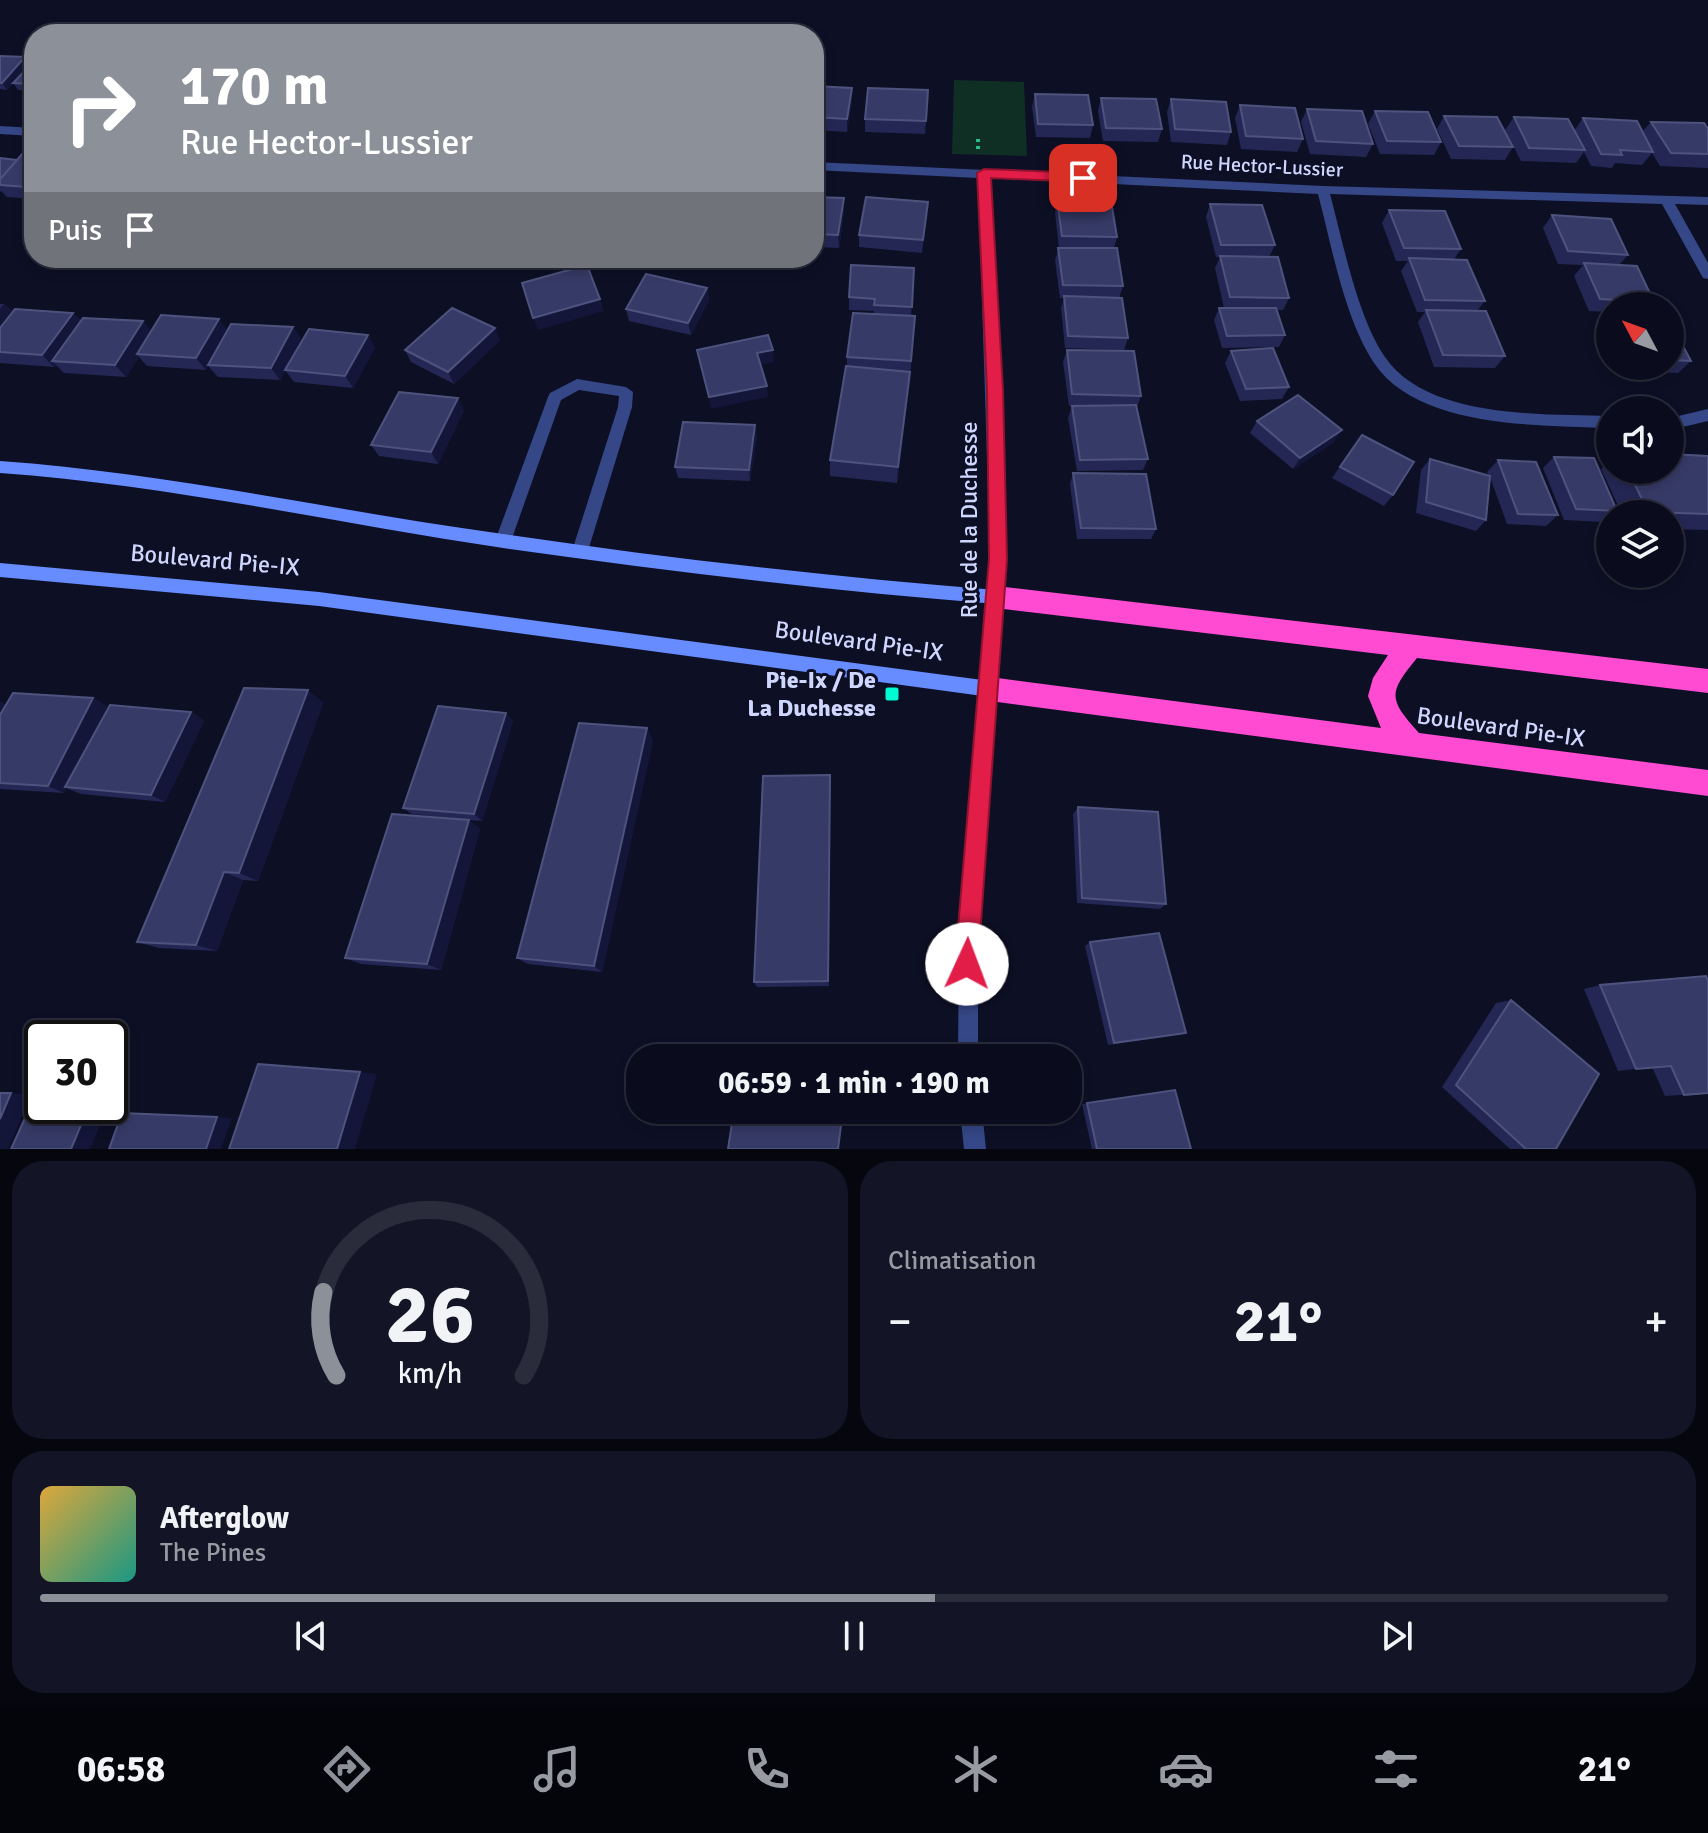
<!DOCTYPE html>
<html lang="fr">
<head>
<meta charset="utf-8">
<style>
	body { margin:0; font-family:Signika,sans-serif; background:#131425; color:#f1f3f6; height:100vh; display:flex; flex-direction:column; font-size:30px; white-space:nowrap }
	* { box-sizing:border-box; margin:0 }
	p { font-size:26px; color:#999ba3 }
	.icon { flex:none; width:44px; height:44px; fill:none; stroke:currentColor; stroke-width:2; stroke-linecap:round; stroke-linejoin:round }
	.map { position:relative; height:1149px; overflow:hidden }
	.panel { display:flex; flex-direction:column; gap:12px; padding:12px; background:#06060f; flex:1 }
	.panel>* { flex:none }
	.top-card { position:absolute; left:24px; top:24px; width:800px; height:244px; border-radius:32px; box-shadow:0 4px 12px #0003,0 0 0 2px #2a2b3b; background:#8c9099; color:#fff; overflow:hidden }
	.needle { width:52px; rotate:311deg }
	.tools { position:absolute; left:1596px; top:292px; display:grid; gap:16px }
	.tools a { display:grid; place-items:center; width:88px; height:88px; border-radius:50%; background:#0a0b1c; box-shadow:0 4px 12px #0003,0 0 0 2px #2a2b3b; font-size:40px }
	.speed { position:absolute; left:24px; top:1020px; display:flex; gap:16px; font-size:40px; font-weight:700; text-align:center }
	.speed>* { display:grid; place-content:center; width:104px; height:104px; border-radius:50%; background:#0a0b1c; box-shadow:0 4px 12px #0003,0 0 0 2px #2a2b3b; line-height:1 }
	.speed .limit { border:4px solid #111; border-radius:12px; background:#fff; color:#111 }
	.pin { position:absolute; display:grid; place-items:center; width:68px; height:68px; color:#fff; margin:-34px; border-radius:16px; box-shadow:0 4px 12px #0006 }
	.me { position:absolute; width:88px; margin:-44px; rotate:2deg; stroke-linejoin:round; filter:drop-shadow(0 0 6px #0008) }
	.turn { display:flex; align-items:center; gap:28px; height:168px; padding:0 24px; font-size:36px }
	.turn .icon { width:104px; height:104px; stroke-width:2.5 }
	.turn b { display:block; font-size:56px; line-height:68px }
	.then { display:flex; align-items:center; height:76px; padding:0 24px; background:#0003; gap:16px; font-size:30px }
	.big { font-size:60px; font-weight:700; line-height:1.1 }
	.panel .card { flex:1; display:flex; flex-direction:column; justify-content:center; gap:12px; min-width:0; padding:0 28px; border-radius:32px; background:#131425 }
	.panel .dial { align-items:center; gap:0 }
	.dial svg { height:208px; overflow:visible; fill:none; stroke:#2a2b3b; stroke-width:7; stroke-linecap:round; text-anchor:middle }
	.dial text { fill:#f1f3f6; stroke:none }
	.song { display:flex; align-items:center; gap:24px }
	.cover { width:96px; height:96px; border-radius:12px; background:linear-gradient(135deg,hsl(40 70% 55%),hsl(170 70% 35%)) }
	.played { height:8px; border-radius:4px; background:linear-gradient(90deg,#8c9099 55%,#2a2b3b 55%) }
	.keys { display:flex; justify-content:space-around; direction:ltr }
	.heat { display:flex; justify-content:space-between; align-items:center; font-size:44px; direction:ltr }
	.panel .tiles { flex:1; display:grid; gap:12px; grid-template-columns:1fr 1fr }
	.card:last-child { grid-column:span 2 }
	.trip { position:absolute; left:626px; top:1044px; width:456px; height:80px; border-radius:32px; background:#0a0b1c; box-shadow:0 4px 12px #0003,0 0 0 2px #2a2b3b; font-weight:700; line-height:80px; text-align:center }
	.tab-bar { display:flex; height:128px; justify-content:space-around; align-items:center; background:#04040b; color:#999ba3 }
	.tab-bar .icon { width:56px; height:56px }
	.tab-bar .on { color:#8c9099 }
	.tab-bar b { font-size:36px; color:#f1f3f6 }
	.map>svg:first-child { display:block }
</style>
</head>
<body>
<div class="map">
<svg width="1708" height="1149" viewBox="0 0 1708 1149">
	<rect width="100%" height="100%" fill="#0d0f25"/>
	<polygon fill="#0f2f25" points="954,80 1024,82 1027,156 952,154"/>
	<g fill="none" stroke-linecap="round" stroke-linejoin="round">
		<polyline stroke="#26bd8c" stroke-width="4" stroke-dasharray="3 4" stroke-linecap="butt" points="978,139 978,151"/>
		<g fill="#354787" fill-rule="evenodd">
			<polygon points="0,126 34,128 34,136 0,134"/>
			<path d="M814,162L1323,186L1708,197V205L1675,204L1708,263V279L1703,278L1662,204L1330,194C1343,242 1357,316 1385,357C1427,419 1544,414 1610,416V428C1540,425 1418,429 1374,363C1344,317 1332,247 1318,194L990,178L1006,550L978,934V1058H958L959,934L990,550L978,178L814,170Z"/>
			<polygon points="577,379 626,387 633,392 632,407 588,551 586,556 574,556 572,551 618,407 619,396 579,390 561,400 511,541 509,546 497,546 495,541 548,397 550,393"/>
			<polygon points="1708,409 1708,421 1670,430 1670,418"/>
			<polygon points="960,1110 982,1110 986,1149 964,1149"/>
		</g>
		<g fill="#678cff" fill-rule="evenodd">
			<path d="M0,461C169,473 335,511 503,534C666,558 831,577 996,590L1002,592L1004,597L1002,602L996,604C831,591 666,571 503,548C335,523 169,485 0,473Z"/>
			<polygon points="0,563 319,592 990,681 996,683 999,689 996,695 990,697 319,606 0,577"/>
		</g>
		<path fill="#ff4bd1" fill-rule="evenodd" d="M996,586L1708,669V693L1417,658C1388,693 1388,699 1419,733L1708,770V796L990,701L981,697L977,689L981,681L990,677L1381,728L1368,696L1373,678L1388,655L996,608L987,604L984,597L987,590Z"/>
	</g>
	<g fill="#242754">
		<polygon points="0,56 30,64 7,90 0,89"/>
		<polygon points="34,61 34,91 18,90 13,83"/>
		<polygon points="814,86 852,88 852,101 847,132 814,130"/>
		<polygon points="928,90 925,134 865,132 865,119"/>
		<polygon points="1035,94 1093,125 1090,138 1036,137 1032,107"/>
		<polygon points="1101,98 1162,129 1158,142 1103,141 1098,111"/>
		<polygon points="1171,99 1231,132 1227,145 1171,142 1167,112"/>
		<polygon points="1240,105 1303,139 1297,152 1241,149 1235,118"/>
		<polygon points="1307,109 1373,144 1366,157 1310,154 1301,122"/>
		<polygon points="1375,111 1441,142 1434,155 1380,154 1368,124"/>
		<polygon points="1444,116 1513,147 1505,160 1451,159 1437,129"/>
		<polygon points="1514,117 1574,131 1583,118 1642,132 1651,122 1708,129 1708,168 1660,166 1652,153 1642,165 1615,163 1612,168 1591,166 1584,152 1576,163 1521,161 1505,130"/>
		<polygon points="34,154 34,199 7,197 1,191 0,192 0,158 17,160"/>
		<polygon points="814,197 844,198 844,211 839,248 814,247"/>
		<polygon points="1057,200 1117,237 1114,248 1123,286 1119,298 1128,338 1124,350 1065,348 1061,308 1064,298 1060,298 1055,260 1059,248 1055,213"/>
		<polygon points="928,202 922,253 859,247 859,235"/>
		<polygon points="1210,204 1275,245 1269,257 1289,298 1283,310 1277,310 1285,335 1279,347 1222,348 1214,320 1219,308 1224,308 1215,268 1220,257 1216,257 1206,217"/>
		<polygon points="1389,210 1461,249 1454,259 1485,301 1477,311 1505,356 1495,368 1434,367 1418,322 1425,312 1417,312 1401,271 1408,261 1396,261 1382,223"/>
		<polygon points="1552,215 1628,255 1619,265 1654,302 1650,306 1610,306 1610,312 1589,311 1574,276 1583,265 1558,264 1543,228"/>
		<polygon points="914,268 911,316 914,329 909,389 897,483 830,476 830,460 847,366 847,357 874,314 874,311 849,310 849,297"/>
		<polygon points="707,288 709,300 691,335 629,321 626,309"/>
		<polygon points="0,304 4,304 13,312 73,313 81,321 143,321 151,331 228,331 293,327 301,339 286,368 375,347 353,388 294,382 285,370 280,380 218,377 208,366 206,370 147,366 139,357 126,377 64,373 56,365 54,367 0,363"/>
		<polygon points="1670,322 1691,361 1678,373 1622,371 1619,366 1670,366"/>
		<polygon points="1610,324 1610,348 1602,332"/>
		<polygon points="500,340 454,384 411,362 405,350"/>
		<polygon points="1067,350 1141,396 1137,407 1148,459 1143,470 1077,471 1068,418 1072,406 1069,406 1063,362"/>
		<polygon points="1231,351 1289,387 1282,399 1240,401 1225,363"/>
		<polygon points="464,410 438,464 379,456 371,445"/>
		<polygon points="1257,421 1334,442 1293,469 1250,433"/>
		<polygon points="1362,435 1393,495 1384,506 1332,478"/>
		<polygon points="757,436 750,481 678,478 675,467"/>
		<polygon points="1708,456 1708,530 1670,529 1670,514 1622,514 1601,469 1610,462 1610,470 1670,470"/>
		<polygon points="1554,457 1617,511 1614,514 1610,514 1610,517 1604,522 1564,520 1543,468"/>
		<polygon points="1430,459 1489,476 1487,472 1498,460 1558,515 1546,526 1507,524 1490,477 1486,520 1476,531 1416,513 1421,470"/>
		<polygon points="1073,473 1156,529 1151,539 1077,539 1070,484"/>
		<polygon points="308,690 323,703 258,881 243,880 217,951 159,948 137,942"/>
		<polygon points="93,698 107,706 89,742 191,712 204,721 165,802 81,794 66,788 64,793 0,789 0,702 6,705"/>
		<polygon points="513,721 482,821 469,820 480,829 441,970 361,964 345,958 464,819 412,814 403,808"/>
		<polygon points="653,740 602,972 528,964 517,958"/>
		<polygon points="830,775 829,986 757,987 754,982"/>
		<polygon points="1078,807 1166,904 1160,909 1077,903 1073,814"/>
		<polygon points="1090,942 1186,1033 1179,1035 1108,1045 1085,946"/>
		<polygon points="1600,985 1708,1093 1665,1096 1652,1067 1618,1071 1584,989"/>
		<polygon points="1511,1000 1556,1149 1510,1149 1442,1087 1496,1003"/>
		<polygon points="1175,1090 1191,1149 1092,1149 1082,1104"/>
	</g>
	<g fill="#131639">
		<polygon points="25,57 30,64 7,90 2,83"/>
		<polygon points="852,88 852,101 847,132 847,119"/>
		<polygon points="34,178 34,195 26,187"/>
		<polygon points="844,198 844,211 839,248 838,235"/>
		<polygon points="707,288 709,300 691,335 688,323"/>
		<polygon points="600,299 604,311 538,330 533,318"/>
		<polygon points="4,304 17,316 0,338 0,309"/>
		<polygon points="73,313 84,325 52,361 56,365 54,367 42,355"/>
		<polygon points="219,319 228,331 206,370 196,358"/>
		<polygon points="143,321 154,334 137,354 139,357 126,377 115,365"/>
		<polygon points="293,327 301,339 280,380 271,368"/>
		<polygon points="495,328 500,340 454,384 448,372"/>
		<polygon points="368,335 375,347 353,388 345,376"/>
		<polygon points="773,350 774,362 759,365 757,353"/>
		<polygon points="910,372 909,389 897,483 898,467"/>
		<polygon points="767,386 768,397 711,409 709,397"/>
		<polygon points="458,398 464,410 438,464 431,452"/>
		<polygon points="755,425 757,436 750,481 749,470"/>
		<polygon points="1342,430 1334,442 1293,469 1300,458"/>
		<polygon points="308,690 323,703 258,881 239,873"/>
		<polygon points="93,698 107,706 64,793 48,786"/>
		<polygon points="0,702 10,707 0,723"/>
		<polygon points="191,712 204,721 165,802 151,795"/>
		<polygon points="506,713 513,721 482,821 474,814"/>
		<polygon points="647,728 653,740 602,972 594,966"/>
		<polygon points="830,775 830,786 829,986 828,981"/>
		<polygon points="469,820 480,829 441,970 427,964"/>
		<polygon points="224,872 243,880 217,951 196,945"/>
		<polygon points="360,1072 377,1074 355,1149 337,1149"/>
		<polygon points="11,1093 31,1095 8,1149 0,1149 0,1119"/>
		<polygon points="89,1106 108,1106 90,1149 71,1149"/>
		<polygon points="217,1117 232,1118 221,1149 206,1149"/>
	</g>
	<g fill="#363a66" stroke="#4e537e" stroke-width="2">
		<polygon points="0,56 25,57 2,83 0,83"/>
		<polygon points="34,61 34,84 13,83"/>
		<polygon points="814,86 852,88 847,119 814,117"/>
		<polygon points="868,88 928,90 926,121 865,119"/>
		<polygon points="1035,94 1088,95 1093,125 1038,124"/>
		<polygon points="1101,98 1156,99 1162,129 1106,128"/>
		<polygon points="1171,99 1226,102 1231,132 1175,129"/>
		<polygon points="1240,105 1295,108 1303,139 1246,136"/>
		<polygon points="1307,109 1362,111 1373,144 1316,141"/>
		<polygon points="1375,111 1428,112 1441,142 1387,141"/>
		<polygon points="1444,116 1497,117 1513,147 1459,146"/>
		<polygon points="1514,117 1568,119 1585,150 1529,148"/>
		<polygon points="1583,118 1637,121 1653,152 1620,150 1622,155 1601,154"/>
		<polygon points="1651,122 1704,123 1708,129 1708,154 1671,153"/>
		<polygon points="23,153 34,154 34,178 26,187 0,185 0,179"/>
		<polygon points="0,158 17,160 0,179"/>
		<polygon points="814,197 844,198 838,235 814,234"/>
		<polygon points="866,197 928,202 923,240 859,235"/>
		<polygon points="1057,200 1111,201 1117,237 1062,236"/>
		<polygon points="1210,204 1262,205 1275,245 1221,245"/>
		<polygon points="1389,210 1445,211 1461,249 1404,248"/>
		<polygon points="1552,215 1611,219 1628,255 1568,251"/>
		<polygon points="1058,248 1117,248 1123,286 1063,285"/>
		<polygon points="1220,256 1278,257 1289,298 1230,297"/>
		<polygon points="1409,258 1467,260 1485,301 1425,300"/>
		<polygon points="1584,263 1637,266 1654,302 1600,299"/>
		<polygon points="587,265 600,299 533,318 522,283"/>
		<polygon points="851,265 914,268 912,307 874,305 875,299 849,297"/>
		<polygon points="646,274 707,288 688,323 626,309"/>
		<polygon points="1064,296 1122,298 1128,338 1068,336"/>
		<polygon points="452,308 495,328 448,372 405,350"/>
		<polygon points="1219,308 1276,308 1285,335 1227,336"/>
		<polygon points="15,309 73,313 42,355 0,352 0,328"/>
		<polygon points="1426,310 1486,311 1505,356 1443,355"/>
		<polygon points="853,313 915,316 911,361 847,357"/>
		<polygon points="161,315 219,319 196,358 137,354"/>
		<polygon points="83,318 143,321 115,365 52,361"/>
		<polygon points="1670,322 1691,361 1670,360"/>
		<polygon points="231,324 293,327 271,368 208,365"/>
		<polygon points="309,329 368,335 345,376 285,370"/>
		<polygon points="768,335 773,350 757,353 767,386 709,397 697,350"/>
		<polygon points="1273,348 1289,387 1246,389 1231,351"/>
		<polygon points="1067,350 1134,351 1141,396 1072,394"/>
		<polygon points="846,366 910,372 898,467 830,460"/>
		<polygon points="399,392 458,398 431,452 371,445"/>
		<polygon points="1298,395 1342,430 1300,458 1257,421"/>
		<polygon points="1136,405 1148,459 1080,460 1072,406"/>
		<polygon points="683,422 755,425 749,470 675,467"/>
		<polygon points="1362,435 1414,462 1393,495 1340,467"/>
		<polygon points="1670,454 1708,456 1708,514 1648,512 1628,470 1670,470"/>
		<polygon points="1554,457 1594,458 1617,511 1576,509"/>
		<polygon points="1430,459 1490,476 1486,520 1426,502"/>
		<polygon points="1498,460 1536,462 1558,515 1518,514"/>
		<polygon points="1073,473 1146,474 1156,529 1081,528"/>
		<polygon points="244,688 308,690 239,873 224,872 196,945 137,942"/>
		<polygon points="13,693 93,698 48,786 0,783 0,715"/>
		<polygon points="110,705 191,712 151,795 65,787"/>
		<polygon points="438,706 506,713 474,814 403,808"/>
		<polygon points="579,723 647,728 594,966 517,958"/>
		<polygon points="830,775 828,981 754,982 763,776"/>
		<polygon points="1078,807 1158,812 1166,904 1082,898"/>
		<polygon points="392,814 469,820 427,964 345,958"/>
		<polygon points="1159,933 1186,1033 1114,1043 1090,942"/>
		<polygon points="1706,976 1708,981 1708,1093 1684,1095 1671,1066 1636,1069 1600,985"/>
		<polygon points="1511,1000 1599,1074 1556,1149 1526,1149 1456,1085"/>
		<polygon points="258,1064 360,1072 337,1149 229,1149"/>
		<polygon points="1175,1090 1191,1149 1097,1149 1087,1103"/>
		<polygon points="0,1093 11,1093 0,1119"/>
		<polygon points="35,1096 42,1096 42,1106 89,1106 71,1149 11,1149"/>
		<polygon points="734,1110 843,1110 838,1149 728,1149"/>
		<polygon points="122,1113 217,1117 206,1149 109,1149"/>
	</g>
	<polygon fill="#e11d48" stroke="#92132f" stroke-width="2" points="984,169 1083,173 1089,178 1083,182 991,178 1003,390 1007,559 978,964 975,972 967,975 959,972 955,964 989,559 987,390 977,173"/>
	<rect fill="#00fbd2" stroke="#0d0f25" stroke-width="3" x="884" y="686" width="16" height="16" rx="4"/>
	<g text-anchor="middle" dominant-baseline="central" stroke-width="6" stroke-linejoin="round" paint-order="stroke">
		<g font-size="20" fill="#d0d7ff" stroke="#0d0f25">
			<text transform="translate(1262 166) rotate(3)">Rue Hector-Lussier</text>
		</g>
		<g font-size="24" fill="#d0d7ff" stroke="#0d0f25">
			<text transform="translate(969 520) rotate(-90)">Rue de la Duchesse</text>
			<text transform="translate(215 560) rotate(5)">Boulevard Pie-IX</text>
			<text transform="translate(859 641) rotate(8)">Boulevard Pie-IX</text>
			<text transform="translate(1501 727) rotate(8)">Boulevard Pie-IX</text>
		</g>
		<g font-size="24" font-weight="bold" fill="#d0d7ff" stroke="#0d0f25" text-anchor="end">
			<text x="876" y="680">Pie-Ix / De<tspan x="876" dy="28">La Duchesse</tspan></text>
		</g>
	</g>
</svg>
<div class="tools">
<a><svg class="needle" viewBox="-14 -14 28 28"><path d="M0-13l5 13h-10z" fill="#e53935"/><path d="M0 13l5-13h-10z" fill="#999ba3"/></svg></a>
<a><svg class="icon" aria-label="sound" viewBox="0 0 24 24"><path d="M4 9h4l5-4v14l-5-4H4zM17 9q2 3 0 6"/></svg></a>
<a><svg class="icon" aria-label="layers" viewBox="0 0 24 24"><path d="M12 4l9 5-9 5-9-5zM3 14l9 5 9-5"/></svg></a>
</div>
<div class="speed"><div class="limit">30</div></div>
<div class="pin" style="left:1083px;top:178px;background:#d93025"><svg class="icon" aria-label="arrive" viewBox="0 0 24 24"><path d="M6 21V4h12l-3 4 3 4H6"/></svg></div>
<svg class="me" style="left:967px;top:964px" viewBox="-20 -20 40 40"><circle r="19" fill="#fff"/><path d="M0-13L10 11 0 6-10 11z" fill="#e11d48"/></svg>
<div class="trip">06:59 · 1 min · 190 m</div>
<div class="top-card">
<div class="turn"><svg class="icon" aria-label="right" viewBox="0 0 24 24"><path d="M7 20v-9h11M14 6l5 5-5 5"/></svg><div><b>170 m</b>Rue Hector-Lussier</div></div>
<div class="then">Puis<svg class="icon" aria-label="arrive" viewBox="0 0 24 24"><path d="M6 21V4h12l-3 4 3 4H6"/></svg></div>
</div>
</div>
<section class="panel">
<div class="tiles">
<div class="card dial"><svg viewBox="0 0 100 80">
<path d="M14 69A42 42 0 1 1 86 69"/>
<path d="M14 69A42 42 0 0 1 9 37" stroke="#8c9099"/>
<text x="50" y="56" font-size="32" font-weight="700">26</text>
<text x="50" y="72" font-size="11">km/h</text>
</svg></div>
<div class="card"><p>Climatisation</p>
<div class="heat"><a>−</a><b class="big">21°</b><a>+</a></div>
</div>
<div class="card">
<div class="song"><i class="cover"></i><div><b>Afterglow</b><p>The Pines</p></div></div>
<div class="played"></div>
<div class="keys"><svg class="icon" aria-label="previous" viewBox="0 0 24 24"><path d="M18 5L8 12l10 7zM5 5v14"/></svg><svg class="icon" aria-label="pause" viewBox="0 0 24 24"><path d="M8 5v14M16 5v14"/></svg><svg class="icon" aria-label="next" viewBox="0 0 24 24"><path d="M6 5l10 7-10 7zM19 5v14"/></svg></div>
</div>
</div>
</section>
<nav class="tab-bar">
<b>06:58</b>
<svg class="icon on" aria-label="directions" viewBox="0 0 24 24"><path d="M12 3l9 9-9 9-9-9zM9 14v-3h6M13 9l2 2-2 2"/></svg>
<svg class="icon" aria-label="music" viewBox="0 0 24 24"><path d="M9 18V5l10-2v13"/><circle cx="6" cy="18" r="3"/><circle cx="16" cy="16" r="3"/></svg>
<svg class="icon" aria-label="phone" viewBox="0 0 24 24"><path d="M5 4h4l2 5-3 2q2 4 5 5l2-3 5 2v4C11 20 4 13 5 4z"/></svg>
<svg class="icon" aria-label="climate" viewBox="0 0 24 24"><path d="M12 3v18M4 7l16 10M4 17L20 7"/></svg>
<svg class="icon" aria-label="car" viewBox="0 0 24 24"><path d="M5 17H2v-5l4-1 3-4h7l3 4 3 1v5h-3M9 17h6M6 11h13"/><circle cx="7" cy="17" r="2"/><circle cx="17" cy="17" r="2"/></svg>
<svg class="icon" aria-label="filters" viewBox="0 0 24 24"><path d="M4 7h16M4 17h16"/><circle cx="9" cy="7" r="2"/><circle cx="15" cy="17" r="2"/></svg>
<b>21°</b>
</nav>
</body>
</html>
